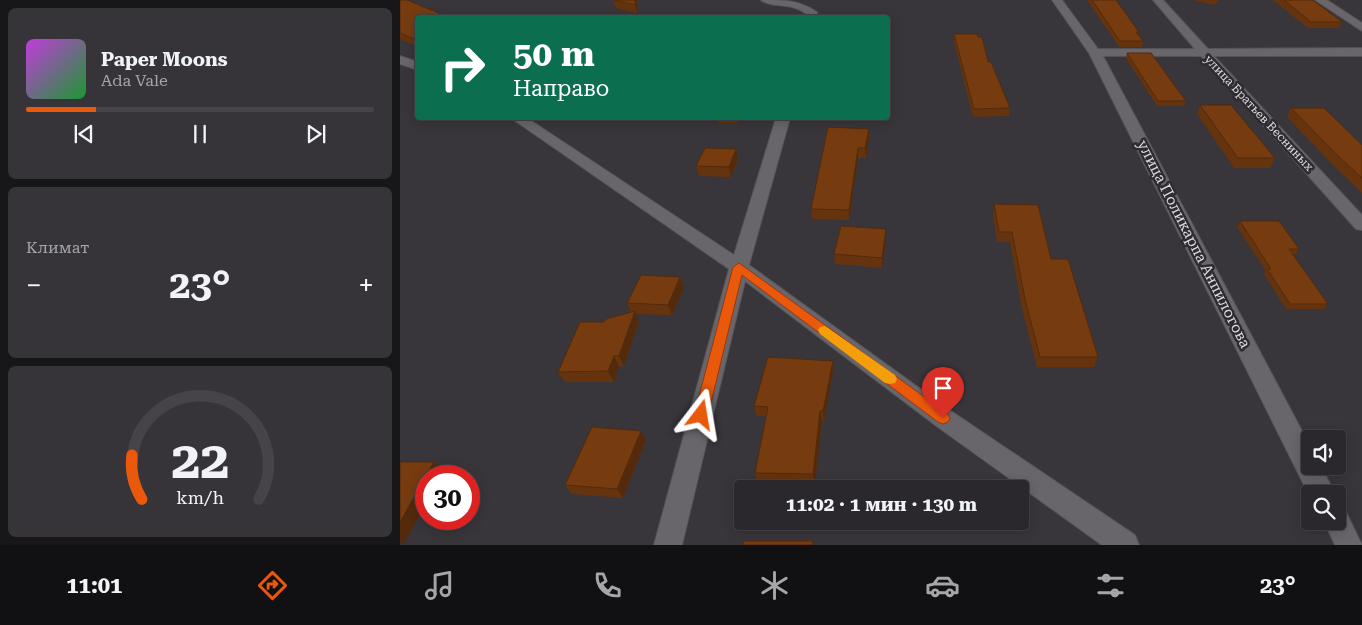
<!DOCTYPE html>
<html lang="ru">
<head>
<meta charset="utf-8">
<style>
	body { margin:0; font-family:"Roboto Serif",serif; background:#363438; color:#f1f3f6; height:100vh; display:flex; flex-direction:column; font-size:19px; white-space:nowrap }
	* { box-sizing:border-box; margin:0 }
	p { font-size:16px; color:#a5a6a9 }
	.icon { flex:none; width:28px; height:28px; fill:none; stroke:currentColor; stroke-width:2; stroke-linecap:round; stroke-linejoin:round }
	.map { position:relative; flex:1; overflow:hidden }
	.side { display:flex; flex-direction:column; gap:8px; padding:8px; background:#171618; width:400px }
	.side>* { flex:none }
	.banner { position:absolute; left:15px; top:15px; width:475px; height:105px; border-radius:5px; box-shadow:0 2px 12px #0003,0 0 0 1px #464448; background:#0b6e4f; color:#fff; overflow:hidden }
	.controls { position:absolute; left:901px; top:430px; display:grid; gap:10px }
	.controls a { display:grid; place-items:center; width:45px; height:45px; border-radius:5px; background:#2a282c; box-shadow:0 2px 12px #0003,0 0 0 1px #464448; font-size:25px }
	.speed { position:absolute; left:15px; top:465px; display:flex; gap:10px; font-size:25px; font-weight:700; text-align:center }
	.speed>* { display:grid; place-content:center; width:65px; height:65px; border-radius:50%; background:#2a282c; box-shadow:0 2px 12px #0003,0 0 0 1px #464448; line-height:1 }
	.speed .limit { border:8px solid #d22; background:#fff; color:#111 }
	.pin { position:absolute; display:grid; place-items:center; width:42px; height:42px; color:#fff; margin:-51px -21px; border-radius:50% 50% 50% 0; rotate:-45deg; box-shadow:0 0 5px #0007 }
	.pin .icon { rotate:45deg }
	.me { position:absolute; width:55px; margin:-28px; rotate:14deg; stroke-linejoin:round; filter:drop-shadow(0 0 4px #0008) }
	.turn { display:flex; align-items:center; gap:18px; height:105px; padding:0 15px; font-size:22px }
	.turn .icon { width:65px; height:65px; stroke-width:2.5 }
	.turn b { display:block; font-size:35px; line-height:42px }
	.big { font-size:38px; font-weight:700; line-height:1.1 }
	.side .widget { flex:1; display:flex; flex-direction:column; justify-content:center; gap:8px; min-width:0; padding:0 18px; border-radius:8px; background:#363438 }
	.side .dial { align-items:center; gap:0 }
	.dial svg { height:130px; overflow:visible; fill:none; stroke:#464448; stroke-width:7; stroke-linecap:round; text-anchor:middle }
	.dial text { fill:#f1f3f6; stroke:none }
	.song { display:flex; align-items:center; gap:15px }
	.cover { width:60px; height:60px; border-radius:8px; background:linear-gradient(135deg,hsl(290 70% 55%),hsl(130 70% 35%)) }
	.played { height:5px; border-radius:2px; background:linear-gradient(90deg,#ea580c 20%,#464448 20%) }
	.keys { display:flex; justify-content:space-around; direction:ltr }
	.heat { display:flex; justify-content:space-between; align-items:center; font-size:28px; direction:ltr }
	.trip { position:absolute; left:334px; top:480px; width:295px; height:50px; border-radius:5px; background:#2a282c; box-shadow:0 2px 12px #0003,0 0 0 1px #464448; font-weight:700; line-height:50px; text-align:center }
	.tabs { display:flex; height:80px; justify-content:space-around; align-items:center; background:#111012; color:#a5a6a9 }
	.tabs .icon { width:35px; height:35px }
	.tabs .active { color:#ea580c }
	.tabs b { font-size:22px; color:#f1f3f6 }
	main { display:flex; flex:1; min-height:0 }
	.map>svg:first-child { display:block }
</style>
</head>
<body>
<main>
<section class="side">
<div class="widget">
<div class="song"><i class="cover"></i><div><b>Paper Moons</b><p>Ada Vale</p></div></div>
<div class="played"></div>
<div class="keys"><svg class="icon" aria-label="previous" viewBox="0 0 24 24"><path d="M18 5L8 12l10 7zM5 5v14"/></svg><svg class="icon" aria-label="pause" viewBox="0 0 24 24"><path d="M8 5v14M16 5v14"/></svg><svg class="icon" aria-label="next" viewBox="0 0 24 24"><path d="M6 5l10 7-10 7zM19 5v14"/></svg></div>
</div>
<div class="widget"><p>Климат</p>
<div class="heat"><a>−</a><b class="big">23°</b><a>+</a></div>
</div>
<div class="widget dial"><svg viewBox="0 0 100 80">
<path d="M14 69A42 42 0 1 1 86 69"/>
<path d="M14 69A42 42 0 0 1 8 42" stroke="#ea580c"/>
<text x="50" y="56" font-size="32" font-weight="700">22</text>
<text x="50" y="72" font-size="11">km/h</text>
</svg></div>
</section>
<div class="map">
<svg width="962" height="545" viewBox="0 0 962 545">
	<rect width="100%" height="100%" fill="#38353b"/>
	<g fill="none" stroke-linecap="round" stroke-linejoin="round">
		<g stroke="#555257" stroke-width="2">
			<g id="minor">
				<path d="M361,0C383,0 399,0 417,12V18H407L408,15C391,1 372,9 361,0Z"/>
				<polygon points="652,0 662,0 698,49 795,49 753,0 763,0 808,49 962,48 962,56 814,56 962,215 962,230 956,229 801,56 703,56 910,446 910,466 921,466 935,494 910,494 910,497 689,53"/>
				<polygon points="915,0 927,0 962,23 962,31"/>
				<polygon points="0,56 18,62 18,70 0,64"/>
				<polygon points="111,118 127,118 334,255 376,118 390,118 349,265 551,411 735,535 739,545 702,545 535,425 345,281 282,545 254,545 329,269"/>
				<polygon points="938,508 946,512 962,545 935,545 924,521 938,521"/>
			</g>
		</g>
		<use href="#minor" fill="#68656b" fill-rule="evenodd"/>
	</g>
	<g fill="#65340e">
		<polygon points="0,0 18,18 18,47 0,39"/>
		<polygon points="213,0 237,0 237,13 216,8"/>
		<polygon points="687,0 716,0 739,32 738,34 743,41 742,47 719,47"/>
		<polygon points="794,0 819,0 814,5"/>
		<polygon points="873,0 913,0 942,22 939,28 908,28"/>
		<polygon points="554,34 578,37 588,62 610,108 609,116 573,117 554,41"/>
		<polygon points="727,53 786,101 784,106 757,106 726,58"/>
		<polygon points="800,105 875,158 870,168 834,168 797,114"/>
		<polygon points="891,108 962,145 962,193 933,165 887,117"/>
		<polygon points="317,118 340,118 338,123 318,123"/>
		<polygon points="428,127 469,138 466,158 458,158 449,220 412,219 411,209"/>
		<polygon points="336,149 338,158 331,177 299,176 296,166"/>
		<polygon points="594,204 651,259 698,357 694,367 637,367 622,309 610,242 597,242 593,214"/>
		<polygon points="840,221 899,249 896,254 892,254 928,304 924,309 886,309 864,274 866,271 837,227"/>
		<polygon points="486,239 482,268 435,264 434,254"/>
		<polygon points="280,277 284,287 272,315 236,314 239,321 224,366 219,366 214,382 165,382 158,372 204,322 231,312 227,303"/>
		<polygon points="433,371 424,421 422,421 415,483 358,482 355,473 366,416 356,416 354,406"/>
		<polygon points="241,431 246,440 223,498 172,494 165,485"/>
	</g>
	<g fill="#532a0b">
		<polygon points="235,0 237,0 237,13 235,5"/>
		<polygon points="337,118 340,118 338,123"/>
		<polygon points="469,129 469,138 466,158 465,148"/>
		<polygon points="458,148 458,158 449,220 449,210"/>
		<polygon points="336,149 338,158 331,177 329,167"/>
		<polygon points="486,229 486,239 482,268 482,258"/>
		<polygon points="280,277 284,287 272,315 268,305"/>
		<polygon points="235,311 239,321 224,366 219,356"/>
		<polygon points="214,356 219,366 214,382 208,371"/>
		<polygon points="433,361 433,371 424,421 423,411"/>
		<polygon points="420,411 422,421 415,483 413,474"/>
		<polygon points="241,431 246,440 223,498 217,489"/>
		<polygon points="34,462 44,472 41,476 26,476 26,503 4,544 0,542 0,522"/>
	</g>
	<g fill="#763c10" stroke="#532a0b">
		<polygon points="0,0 7,0 46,16 40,18 18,18 18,41 0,33"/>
		<polygon points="214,0 235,0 235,5"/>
		<polygon points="692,0 716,0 739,32 736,32 743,41 720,41"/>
		<polygon points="884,0 913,0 942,22 911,22"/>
		<polygon points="554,34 577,34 578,37 582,37 588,62 591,62 610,108 574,109"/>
		<polygon points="727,53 751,53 786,101 758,101"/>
		<polygon points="800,105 831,105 875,158 838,158"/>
		<polygon points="891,108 924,108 962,145 962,178 938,156"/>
		<polygon points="428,127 469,129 465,148 458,148 449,210 411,209"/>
		<polygon points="305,148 336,149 329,167 296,166"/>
		<polygon points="594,204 638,205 651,259 668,259 698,357 640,357 625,299 612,232 599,232"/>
		<polygon points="840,221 879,221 899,249 889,249 928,304 890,304 867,269 871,269"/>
		<polygon points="441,226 486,229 482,258 434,254"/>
		<polygon points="241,275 280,277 268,305 227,303"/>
		<polygon points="235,311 219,356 214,356 208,371 158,372 180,322 204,322 206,319"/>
		<polygon points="368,357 433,361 423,411 420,411 413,474 355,473 368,407 354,406"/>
		<polygon points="192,427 241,431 217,489 165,485"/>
		<polygon points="0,462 34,462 0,522"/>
		<polygon points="344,541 413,541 412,545 343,545"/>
	</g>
	<polygon fill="#ea580c" stroke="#983908" points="339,263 548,414 550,418 548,422 543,424 538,422 342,275 308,415 306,420 301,421 296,420 294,415 333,267"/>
	<polygon fill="#f59e0b" points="425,326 495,375 497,379 495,383 490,384 485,383 420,334 418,330 420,327"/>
	<g text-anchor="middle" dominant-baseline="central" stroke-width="5" stroke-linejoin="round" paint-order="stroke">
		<g font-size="12" fill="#dedce0" stroke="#2e2b31">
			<text transform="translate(859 113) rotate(47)">улица Братьев Весниных</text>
		</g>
		<g font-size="15" fill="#dedce0" stroke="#2e2b31">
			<text transform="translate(794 244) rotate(63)">улица Поликарпа Анпилогова</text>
		</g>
	</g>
</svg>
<div class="controls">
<a><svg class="icon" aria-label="sound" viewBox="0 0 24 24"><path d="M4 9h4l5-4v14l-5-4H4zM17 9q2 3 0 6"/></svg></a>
<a><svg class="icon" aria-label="search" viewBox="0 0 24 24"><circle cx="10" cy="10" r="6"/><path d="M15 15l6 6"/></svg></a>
</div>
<div class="speed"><div class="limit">30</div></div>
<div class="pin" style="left:543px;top:418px;background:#d93025"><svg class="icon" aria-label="arrive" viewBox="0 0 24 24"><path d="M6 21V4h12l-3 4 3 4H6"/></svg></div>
<svg class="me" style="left:301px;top:415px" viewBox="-20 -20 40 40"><path d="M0-17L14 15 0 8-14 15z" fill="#ea580c" stroke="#fff" stroke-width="4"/></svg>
<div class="trip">11:02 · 1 мин · 130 m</div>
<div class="banner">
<div class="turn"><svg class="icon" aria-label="right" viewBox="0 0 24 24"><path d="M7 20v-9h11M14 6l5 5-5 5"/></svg><div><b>50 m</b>Направо</div></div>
</div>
</div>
</main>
<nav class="tabs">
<b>11:01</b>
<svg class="icon active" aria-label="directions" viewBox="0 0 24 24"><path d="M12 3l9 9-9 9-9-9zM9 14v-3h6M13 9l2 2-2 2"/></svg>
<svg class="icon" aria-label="music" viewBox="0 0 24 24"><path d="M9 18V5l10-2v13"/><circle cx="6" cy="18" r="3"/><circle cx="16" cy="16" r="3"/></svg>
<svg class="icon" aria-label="phone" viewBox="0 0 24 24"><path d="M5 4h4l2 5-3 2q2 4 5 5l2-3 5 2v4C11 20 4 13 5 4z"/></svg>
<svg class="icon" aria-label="climate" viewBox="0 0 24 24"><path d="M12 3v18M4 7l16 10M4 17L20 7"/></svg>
<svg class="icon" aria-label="car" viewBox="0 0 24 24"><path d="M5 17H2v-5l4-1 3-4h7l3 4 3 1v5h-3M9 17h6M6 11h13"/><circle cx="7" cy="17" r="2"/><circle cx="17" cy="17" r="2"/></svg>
<svg class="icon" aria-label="filters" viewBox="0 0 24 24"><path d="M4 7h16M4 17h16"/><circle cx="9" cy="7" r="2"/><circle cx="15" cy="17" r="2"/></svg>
<b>23°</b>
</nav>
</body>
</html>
